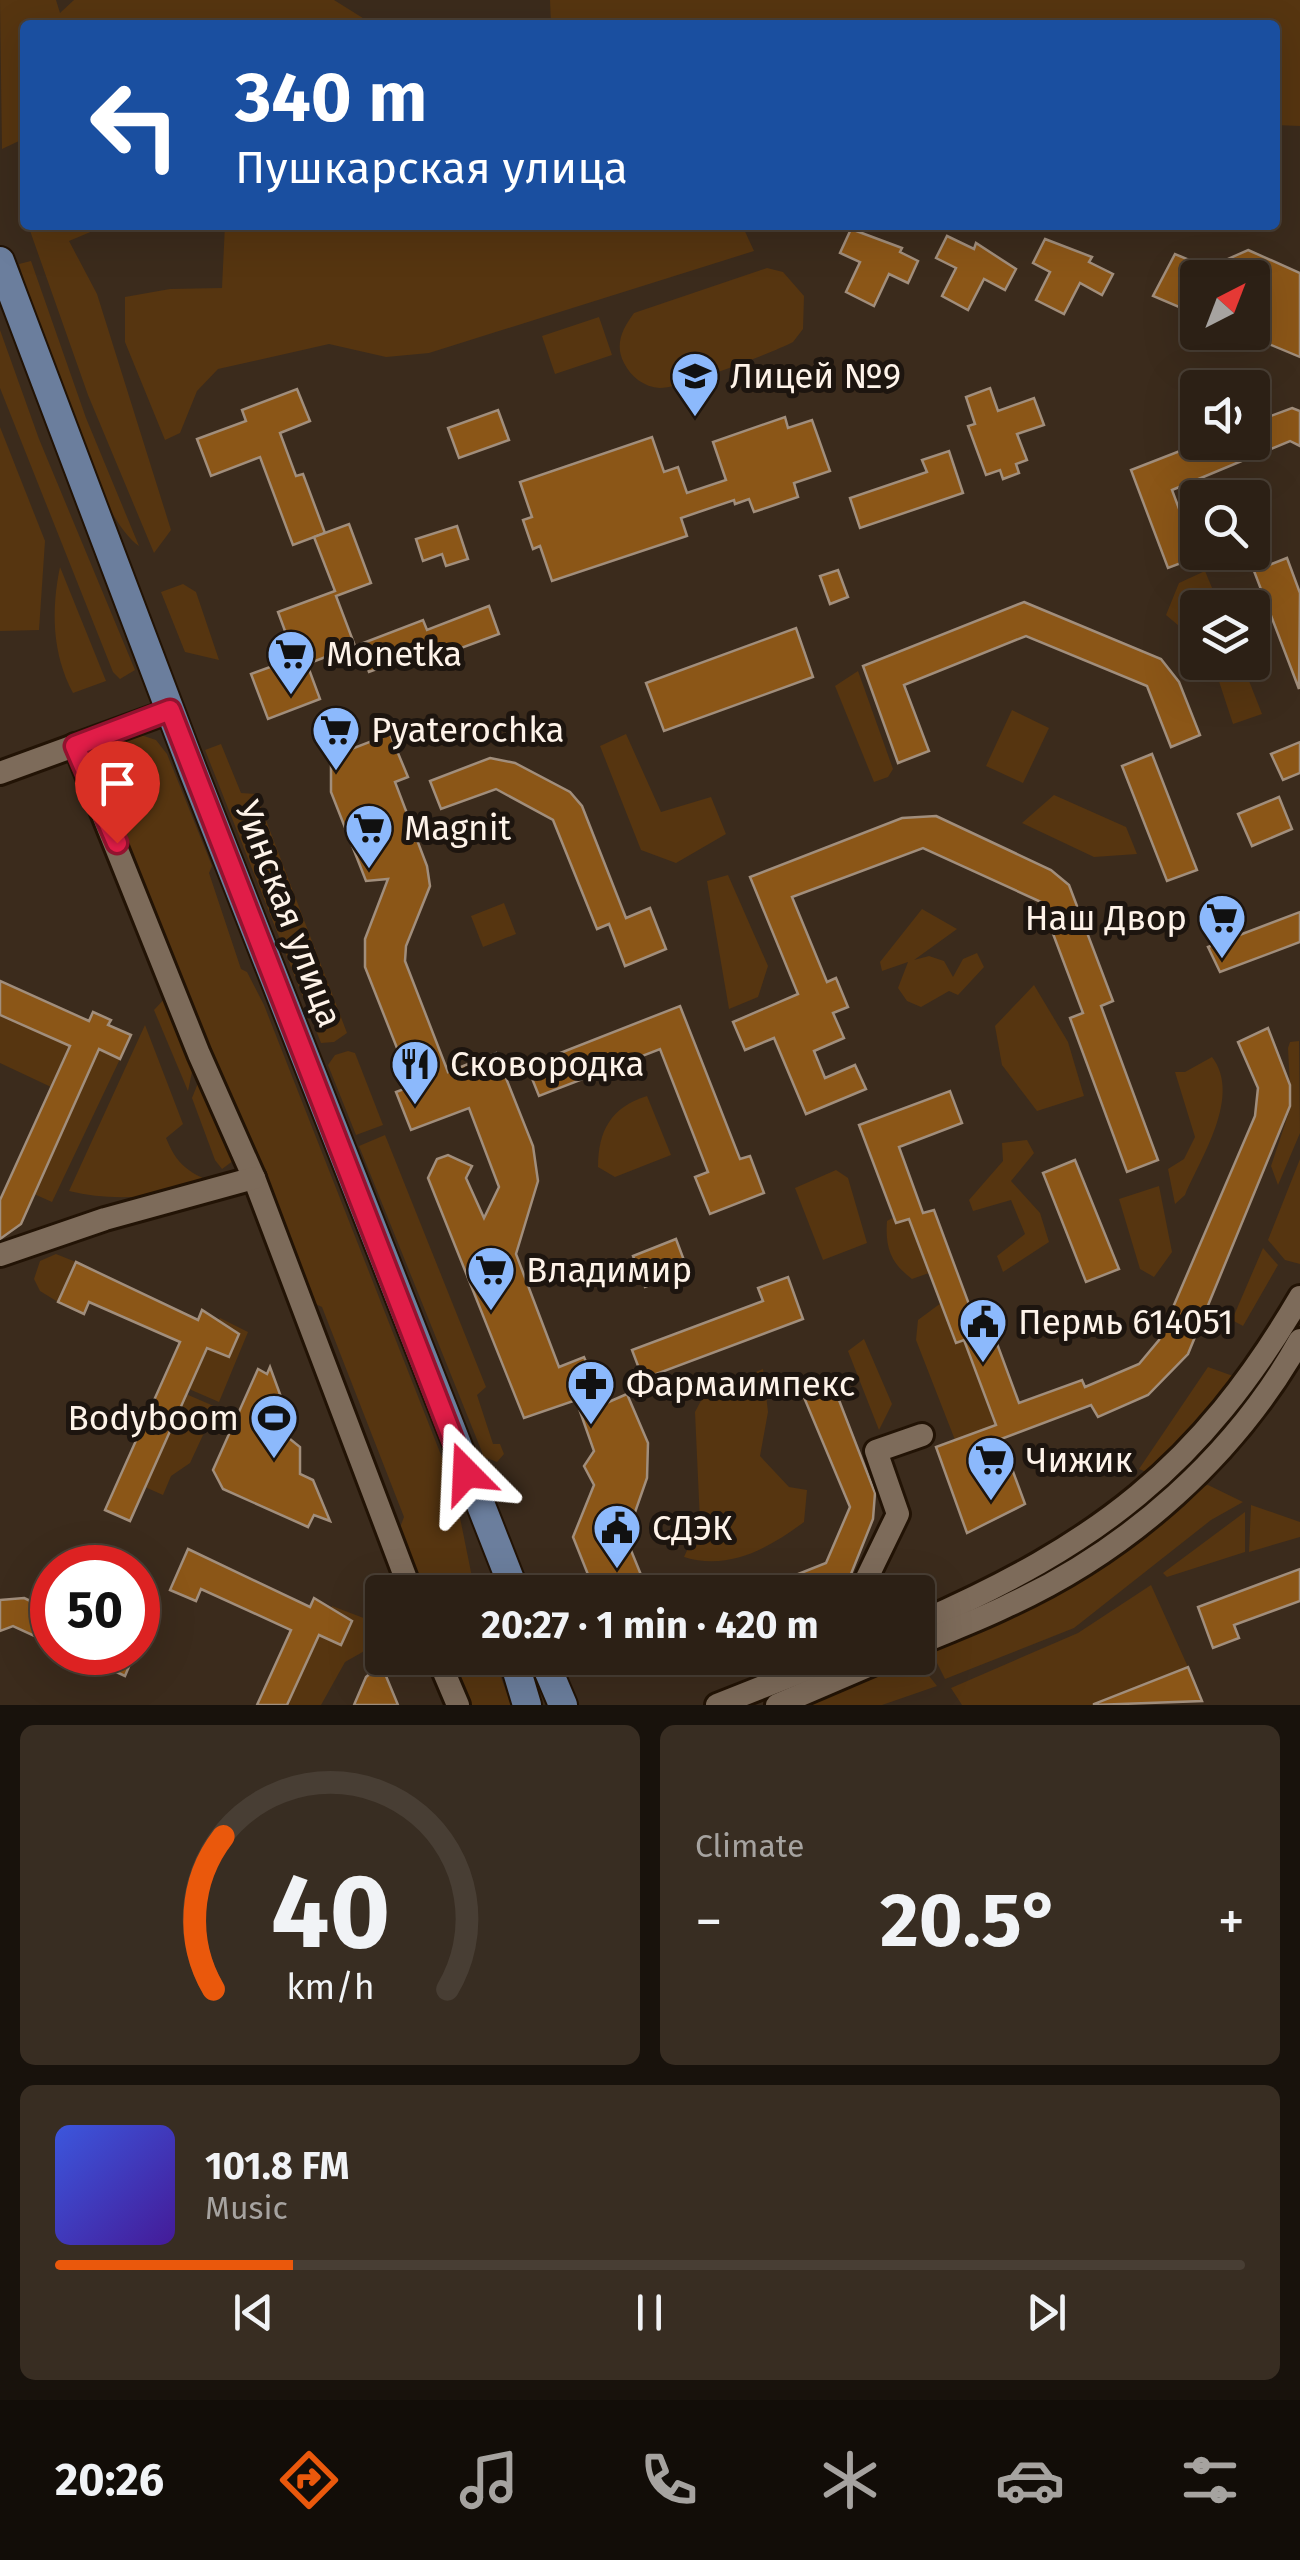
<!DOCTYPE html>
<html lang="en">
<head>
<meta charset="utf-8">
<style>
	body { margin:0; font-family:"Fira Sans",sans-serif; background:#382d22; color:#f1f3f6; height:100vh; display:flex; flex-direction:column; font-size:38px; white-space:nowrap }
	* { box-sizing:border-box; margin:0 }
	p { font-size:32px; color:#a6a3a0 }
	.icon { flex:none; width:55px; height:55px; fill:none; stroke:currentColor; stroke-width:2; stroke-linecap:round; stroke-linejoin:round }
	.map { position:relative; height:1705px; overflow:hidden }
	.panel { display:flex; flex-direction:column; gap:20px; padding:20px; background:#18120c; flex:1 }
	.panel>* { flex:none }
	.guide { position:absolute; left:20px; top:20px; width:1260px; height:210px; border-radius:10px; box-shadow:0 10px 40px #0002,0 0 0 2px #483e34; background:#1a4fa0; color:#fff; overflow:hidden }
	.needle { width:65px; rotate:42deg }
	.fabs { position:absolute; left:1180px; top:260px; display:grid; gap:20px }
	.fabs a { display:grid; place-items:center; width:90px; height:90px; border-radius:10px; background:#2c2015; box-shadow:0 10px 40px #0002,0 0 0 2px #483e34; font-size:50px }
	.speed { position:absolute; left:30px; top:1545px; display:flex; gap:20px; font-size:50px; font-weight:700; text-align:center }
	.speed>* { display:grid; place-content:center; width:130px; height:130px; border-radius:50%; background:#2c2015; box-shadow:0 10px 40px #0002,0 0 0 2px #483e34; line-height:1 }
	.speed .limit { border:15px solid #d22; background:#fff; color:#111 }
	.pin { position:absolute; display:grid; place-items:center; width:85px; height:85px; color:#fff; margin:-102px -42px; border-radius:50% 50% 50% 0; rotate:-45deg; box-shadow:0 0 10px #0007 }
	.pin .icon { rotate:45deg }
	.me { position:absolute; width:110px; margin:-55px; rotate:339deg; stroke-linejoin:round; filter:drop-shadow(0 0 8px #0008) }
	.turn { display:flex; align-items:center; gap:35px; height:210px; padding:0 50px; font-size:45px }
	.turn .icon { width:130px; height:130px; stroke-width:2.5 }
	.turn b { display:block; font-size:70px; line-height:85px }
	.big { font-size:75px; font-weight:700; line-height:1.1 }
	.panel .card { flex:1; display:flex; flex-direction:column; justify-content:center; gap:15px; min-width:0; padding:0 35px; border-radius:15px; background:#382d22 }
	.panel .dial { align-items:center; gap:0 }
	.dial svg { height:260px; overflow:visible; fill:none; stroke:#483e34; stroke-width:7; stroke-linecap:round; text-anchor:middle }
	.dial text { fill:#f1f3f6; stroke:none }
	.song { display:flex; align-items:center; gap:30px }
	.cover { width:120px; height:120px; border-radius:15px; background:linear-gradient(135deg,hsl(230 70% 55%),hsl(260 70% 35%)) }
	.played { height:10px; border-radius:5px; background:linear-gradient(90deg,#ea580c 20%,#483e34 20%) }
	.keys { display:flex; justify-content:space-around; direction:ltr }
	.heat { display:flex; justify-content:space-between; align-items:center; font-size:55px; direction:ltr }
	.panel .tiles { flex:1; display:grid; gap:20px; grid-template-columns:1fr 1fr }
	.card:last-child { grid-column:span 2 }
	.trip { position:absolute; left:365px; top:1575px; width:570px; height:100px; border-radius:10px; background:#2c2015; box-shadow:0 10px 40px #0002,0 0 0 2px #483e34; font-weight:700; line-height:100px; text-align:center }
	.menu { display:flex; height:160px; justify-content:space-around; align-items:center; background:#120d08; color:#a6a3a0 }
	.menu .icon { width:70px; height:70px }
	.menu .current { color:#ea580c }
	.menu b { font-size:45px; color:#f1f3f6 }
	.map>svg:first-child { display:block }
</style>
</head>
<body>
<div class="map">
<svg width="1300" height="1705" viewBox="0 0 1300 1705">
	<rect width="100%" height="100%" fill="#3b2b1c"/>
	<g fill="#563510">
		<polygon points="0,0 56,0 60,13 74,0 334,0 374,25 25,25 25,107 19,141 2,149"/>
		<polygon points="550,0 1300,0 1300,126 1275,125 1275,25 551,25"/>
		<polygon points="28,225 107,225 69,241 97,294 171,530 154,553 88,395"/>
		<polygon points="225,225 742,225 754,251 429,353 386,357 329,344 218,369 197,391 180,433 165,440 125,342 125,297 170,289 222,288"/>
		<path d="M31,261L86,418L139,546C93,515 37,323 19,264Z"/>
		<path d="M767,268L783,272L804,296L803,329L793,342C772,353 681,388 660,388C644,387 631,377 624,363C614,344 623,328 634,313Z"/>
		<polygon points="599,317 612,355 555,374 542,336"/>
		<polygon points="0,330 39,439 135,670 120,679 113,672 0,388"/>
		<polygon points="0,427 45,541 39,630 0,631"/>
		<path d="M60,567L106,681L73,693C52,654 51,610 60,567Z"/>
		<polygon points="1205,571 1220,607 1198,608 1197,641 1166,615 1179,583"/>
		<polygon points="183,584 196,592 219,660 185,652 161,592"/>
		<polygon points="1213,663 1242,663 1262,714 1233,724"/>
		<polygon points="858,671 893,769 888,777 874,782 835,686"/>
		<polygon points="1012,710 1049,728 1023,783 986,766"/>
		<polygon points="135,733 156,740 167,754 212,866 209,873 241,969 247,972 264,1005 454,1488 475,1592 424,1592 399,1530 404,1517 322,1307 309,1301 105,787 109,753"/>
		<polygon points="626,734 661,812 711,797 726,834 676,863 641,850 600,746"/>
		<polygon points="221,744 241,793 256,794 347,1033 334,1042 321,1043 205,750"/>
		<polygon points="1054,795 1126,827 1137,854 1094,857 1022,823"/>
		<polygon points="728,875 768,966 758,997 729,1009 707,881"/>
		<polygon points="504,903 516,934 483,947 471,916"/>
		<polygon points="922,909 957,929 914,960 929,956 944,961 953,977 963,959 977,953 984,967 958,995 949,991 921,1007 907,1001 898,988 908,962 882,971 880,962"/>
		<polygon points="1034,985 1068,1042 1084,1096 1037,1111 1002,1065 995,1026"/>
		<polygon points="170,993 195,1058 188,1091 154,1010"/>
		<polygon points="0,1015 71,1043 51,1087 0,1063"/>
		<path d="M145,1025L183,1124L166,1138C177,1165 188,1172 214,1183C167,1196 117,1203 69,1191Z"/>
		<polygon points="1299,1041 1300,1133 1278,1185 1271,1166 1291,1106 1288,1048 1290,1042"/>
		<polygon points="99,1049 120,1059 52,1202 34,1194"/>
		<polygon points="348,1051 355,1053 383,1125 356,1135 328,1065 335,1055"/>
		<path d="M1212,1057C1242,1096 1201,1157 1185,1195L1175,1204L1168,1169L1184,1159L1195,1137L1175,1072H1185Z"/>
		<polygon points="202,1073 237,1158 222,1169 215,1160 192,1098"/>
		<path d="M647,1096L671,1155L615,1177L598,1167C598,1131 611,1107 647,1096Z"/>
		<polygon points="385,1135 486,1387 477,1395 493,1444 500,1444 504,1454 497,1462 484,1457 359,1146"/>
		<polygon points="1027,1140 1034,1153 1011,1181 1040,1213 1049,1242 1003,1272 997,1256 1025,1234 1011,1200 973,1211 969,1200 1003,1161 1002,1143"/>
		<polygon points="1300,1159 1300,1264 1285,1260 1268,1240"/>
		<polygon points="836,1170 848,1178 867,1243 823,1260 795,1188"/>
		<polygon points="1159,1186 1172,1252 1154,1277 1140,1269 1119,1199"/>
		<path d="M894,1217L896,1223L909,1219L929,1273L912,1279C891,1263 885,1248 887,1221Z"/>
		<polygon points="1263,1248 1278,1265 1243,1326 1232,1320"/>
		<polygon points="56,1254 76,1262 58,1302 40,1291 34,1279 40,1261"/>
		<polygon points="941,1303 955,1343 964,1340 995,1425 955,1440 916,1340 918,1320"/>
		<polygon points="220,1318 248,1332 219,1402 189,1389 207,1348 229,1357 239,1334 217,1324"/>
		<polygon points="864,1339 892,1404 879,1430 848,1351"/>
		<polygon points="1208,1367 1233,1376 1212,1412 1151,1474 1139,1469"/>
		<path d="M763,1369L768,1412L760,1456L789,1487L807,1490L804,1522C769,1548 729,1571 684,1557L700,1522L695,1412L705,1393Z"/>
		<polygon points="186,1394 216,1407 190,1463 171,1476 163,1495 145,1487"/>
		<polygon points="1208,1485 1243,1502 1211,1520 1074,1628 945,1679 931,1651 1048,1599 1142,1538 1201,1486"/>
		<polygon points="1251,1505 1300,1522 1300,1537 1249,1552"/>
		<polygon points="1245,1512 1245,1552 1167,1577 1163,1573"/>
		<polygon points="1151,1585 1188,1667 1092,1705 962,1705 951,1688 1078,1633"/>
		<polygon points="332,1606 382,1625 382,1641 345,1662 321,1705 287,1705"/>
		<polygon points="449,1658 494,1658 511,1705 468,1705"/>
		<polygon points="915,1658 937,1686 882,1705 796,1705"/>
	</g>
	<g fill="#8b5617" stroke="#a18e7c" stroke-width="2.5">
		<polygon points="851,229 902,248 900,252 918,261 908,283 889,274 874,306 846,292 860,262 840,253"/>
		<polygon points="947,236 974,249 976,243 1016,269 1005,290 984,279 968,310 942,296 956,268 936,258"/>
		<polygon points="1045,239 1092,257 1089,262 1113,274 1102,295 1080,283 1064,314 1036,300 1050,272 1033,263"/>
		<polygon points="1248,250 1300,273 1300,357 1252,337 1252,278 1198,278 1198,315 1153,296 1175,254 1208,268"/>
		<polygon points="990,388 998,411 1034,398 1044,425 1017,434 1027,460 1016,464 1019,473 1003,479 1000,470 986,475 968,426 975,424 966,397"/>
		<polygon points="297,389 310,421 280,433 296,476 303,474 325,533 293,545 260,457 211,476 197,439 246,421 242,410"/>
		<polygon points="1292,408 1300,411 1300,446 1290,441 1172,490 1197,557 1168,568 1131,470 1203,442 1252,442 1252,423"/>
		<polygon points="498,410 509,440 459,458 448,428"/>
		<polygon points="785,417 788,428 812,420 830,471 794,483 798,497 754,512 749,499 735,504 734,500 681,518 687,536 552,581 540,546 533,549 523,520 532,517 520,482 652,437 664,472 678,467 687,493 726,480 713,442"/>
		<polygon points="949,451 963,493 860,528 850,498 927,472 922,460"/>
		<polygon points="349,524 371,583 336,596 355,646 307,664 320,699 268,719 251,674 295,658 278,612 335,591 314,537"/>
		<polygon points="457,526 468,559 446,566 442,554 423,561 416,539"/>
		<polygon points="1287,558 1300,593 1299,689 1254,571"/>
		<polygon points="838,570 848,597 830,604 820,576"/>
		<polygon points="1024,602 1161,659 1179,682 1200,735 1171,747 1147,686 1026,636 904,685 929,751 898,763 863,666"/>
		<polygon points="489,606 499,634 437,657 434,648 369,672 358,645 423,620 427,630"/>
		<polygon points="796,628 813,677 664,731 646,683"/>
		<polygon points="390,734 408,777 395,782 427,866 430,886 406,946 405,961 448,1072 496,1053 533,1146 538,1181 516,1254 559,1367 584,1357 604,1404 627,1394 648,1443 647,1478 626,1538 648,1592 595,1592 573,1537 594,1485 584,1466 594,1451 576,1400 524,1418 428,1178 437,1159 448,1155 472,1166 466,1178 484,1218 499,1187 469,1108 411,1130 396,1092 412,1086 365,967 365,939 388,879 366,881 331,792 331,765 346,751"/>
		<polygon points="1300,742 1300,773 1283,780 1271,754"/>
		<polygon points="1152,754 1197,870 1167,881 1122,766"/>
		<polygon points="490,758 515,763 570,792 582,806 626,918 650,908 666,949 625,966 609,924 597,929 553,820 496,789 441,809 430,781"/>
		<polygon points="1279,797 1292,829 1252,846 1238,814"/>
		<polygon points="936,816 1051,870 1069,885 1113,1001 1101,1006 1158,1160 1127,1172 1070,1018 1083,1013 1041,902 923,848 792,897 827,982 836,978 848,1007 833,1013 844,1038 814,1051 825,1078 855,1065 866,1089 806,1114 774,1038 745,1050 733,1022 798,994 750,877 902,818"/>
		<polygon points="1300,912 1300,942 1220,972 1208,947"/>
		<polygon points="0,981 89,1021 93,1012 111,1020 108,1025 131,1035 120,1059 99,1049 21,1224 0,1239 0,1200 70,1046 0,1015"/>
		<polygon points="680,1006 740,1159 750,1156 764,1193 710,1214 695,1177 708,1172 660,1049 539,1096 527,1066"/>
		<polygon points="1268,1028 1290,1085 1290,1106 1188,1354 1148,1395 1098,1417 1091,1405 1001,1439 1025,1504 967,1533 936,1447 996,1425 964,1340 956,1343 909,1219 896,1223 859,1125 950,1091 962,1123 899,1147 923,1213 934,1210 980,1334 992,1330 1019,1403 1082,1380 1085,1387 1139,1364 1159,1340 1255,1116 1258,1088 1238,1042"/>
		<polygon points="1075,1160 1119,1269 1086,1282 1043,1173"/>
		<polygon points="676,1239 688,1271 645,1287 633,1256"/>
		<polygon points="76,1262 198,1320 202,1310 239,1334 229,1357 207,1348 130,1521 105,1510 180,1342 89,1302 84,1314 58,1302"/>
		<polygon points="788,1277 803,1319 643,1379 632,1350 763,1301 758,1288"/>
		<polygon points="270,1367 288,1416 280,1431 300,1447 300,1474 313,1480 330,1521 314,1515 308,1527 223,1489 213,1470 258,1369 267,1374"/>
		<polygon points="832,1382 875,1493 873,1519 851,1574 836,1590 753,1592 826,1563 850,1507 803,1395"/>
		<polygon points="188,1549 310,1607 314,1598 352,1621 341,1645 319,1635 287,1705 257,1705 291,1630 201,1589 196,1601 170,1590"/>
		<polygon points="1300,1569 1300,1601 1234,1625 1239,1638 1213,1648 1198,1607"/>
		<polygon points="24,1598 52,1611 52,1644 13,1626 0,1631 0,1600"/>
		<polygon points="73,1652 135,1652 125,1676"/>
		<polygon points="620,1658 668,1658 641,1674 625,1671"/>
		<polygon points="381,1664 398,1705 354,1705 366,1677"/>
		<polygon points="1188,1667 1202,1701 1094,1705 1094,1704"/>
	</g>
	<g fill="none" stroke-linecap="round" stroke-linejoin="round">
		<g stroke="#221305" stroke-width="28">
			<g id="minor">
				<polyline points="75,745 199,1054 254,1178 411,1592"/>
				<polyline points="0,773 170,711"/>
				<polyline points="0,1255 105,1219 254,1178"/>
				<polyline points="865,1592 864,1584 898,1514 876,1451 922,1435"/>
				<path d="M918,1623C1096,1545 1200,1468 1300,1297"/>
				<path d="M918,1644C948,1631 979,1620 1009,1605C1129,1550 1235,1456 1300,1340"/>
				<polyline points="438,1658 458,1705"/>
				<polyline points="717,1705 836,1658"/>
				<polyline points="777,1705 887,1658"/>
			</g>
		</g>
		<g stroke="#221305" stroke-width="32">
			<g id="major">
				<polyline points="0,261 193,771 515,1592"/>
				<polyline points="513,1658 527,1705"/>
				<polyline points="543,1658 563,1705"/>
			</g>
		</g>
		<use href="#minor" stroke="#7d6b5a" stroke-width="22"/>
		<use href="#major" stroke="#6b7e9d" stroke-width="28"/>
	</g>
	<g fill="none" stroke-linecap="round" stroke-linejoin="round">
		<g stroke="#92132f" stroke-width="25">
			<polyline id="route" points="117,843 75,746 170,710 466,1473"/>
		</g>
		<use href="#route" stroke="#e11d48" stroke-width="18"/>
	</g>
	<defs>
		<g id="school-pin" transform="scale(2.5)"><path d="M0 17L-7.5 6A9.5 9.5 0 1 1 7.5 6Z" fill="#8cb9fc" stroke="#1d150f"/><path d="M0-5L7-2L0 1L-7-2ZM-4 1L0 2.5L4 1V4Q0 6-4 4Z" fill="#111"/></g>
		<g id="supermarket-pin" transform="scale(2.5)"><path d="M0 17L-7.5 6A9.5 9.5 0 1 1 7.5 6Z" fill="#8cb9fc" stroke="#1d150f"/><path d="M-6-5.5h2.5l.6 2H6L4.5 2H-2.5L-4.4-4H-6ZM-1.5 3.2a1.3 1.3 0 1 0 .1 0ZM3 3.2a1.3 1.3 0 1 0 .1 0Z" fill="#111"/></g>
		<g id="restaurant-pin" transform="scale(2.5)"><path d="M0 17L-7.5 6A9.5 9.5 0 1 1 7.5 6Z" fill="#8cb9fc" stroke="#1d150f"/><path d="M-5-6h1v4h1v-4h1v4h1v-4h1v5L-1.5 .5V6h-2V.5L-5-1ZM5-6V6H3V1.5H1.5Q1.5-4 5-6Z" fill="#111"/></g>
		<g id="civic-pin" transform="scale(2.5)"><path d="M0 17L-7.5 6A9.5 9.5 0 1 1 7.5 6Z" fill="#8cb9fc" stroke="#1d150f"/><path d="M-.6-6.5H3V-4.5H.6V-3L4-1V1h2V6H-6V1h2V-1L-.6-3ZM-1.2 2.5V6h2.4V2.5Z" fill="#111"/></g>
		<g id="pharmacy-pin" transform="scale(2.5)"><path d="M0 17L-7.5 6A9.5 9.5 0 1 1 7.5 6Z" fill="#8cb9fc" stroke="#1d150f"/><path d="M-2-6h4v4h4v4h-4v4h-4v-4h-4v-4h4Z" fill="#111"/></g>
		<g id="stadium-pin" transform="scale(2.5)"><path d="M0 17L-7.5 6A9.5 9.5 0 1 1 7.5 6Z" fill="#8cb9fc" stroke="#1d150f"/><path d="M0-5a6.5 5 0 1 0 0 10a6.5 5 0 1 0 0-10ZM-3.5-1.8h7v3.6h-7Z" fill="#111"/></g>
	</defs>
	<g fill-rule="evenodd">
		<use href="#school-pin" x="695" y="376"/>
		<use href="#supermarket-pin" x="291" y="654"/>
		<use href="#supermarket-pin" x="336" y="730"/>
		<use href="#supermarket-pin" x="369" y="828"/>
		<use href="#supermarket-pin" x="1222" y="918"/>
		<use href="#restaurant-pin" x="415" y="1064"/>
		<use href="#supermarket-pin" x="491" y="1270"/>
		<use href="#civic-pin" x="983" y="1322"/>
		<use href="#pharmacy-pin" x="591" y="1384"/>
		<use href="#stadium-pin" x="274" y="1418"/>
		<use href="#supermarket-pin" x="991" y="1460"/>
		<use href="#civic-pin" x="617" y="1528"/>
	</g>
	<g text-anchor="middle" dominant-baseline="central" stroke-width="10" stroke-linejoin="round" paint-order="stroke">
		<g font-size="35" fill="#fef3e9" stroke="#1d150f" text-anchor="start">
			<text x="730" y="376">Лицей №9</text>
			<text x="326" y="654">Monetka</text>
			<text x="371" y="730">Pyaterochka</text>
			<text x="404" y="828">Magnit</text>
			<text x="1187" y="918" text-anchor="end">Наш Двор</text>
			<text x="450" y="1064">Сковородка</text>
			<text x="526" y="1270">Владимир</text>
			<text x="1018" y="1322">Пермь 614051</text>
			<text x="626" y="1384">Фармаимпекс</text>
			<text x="239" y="1418" text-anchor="end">Bodyboom</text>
			<text x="1026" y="1460">Чижик</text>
			<text x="652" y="1528">СДЭК</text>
		</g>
		<g font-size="35" fill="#fef3e9" stroke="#1d150f">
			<text transform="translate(289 914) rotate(69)">Уинская улица</text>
		</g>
	</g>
</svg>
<div class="fabs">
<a><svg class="needle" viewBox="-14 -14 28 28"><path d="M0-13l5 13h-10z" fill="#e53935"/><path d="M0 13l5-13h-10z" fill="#a6a3a0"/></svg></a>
<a><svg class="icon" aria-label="sound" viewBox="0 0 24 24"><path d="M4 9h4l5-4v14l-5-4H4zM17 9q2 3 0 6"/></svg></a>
<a><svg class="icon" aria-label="search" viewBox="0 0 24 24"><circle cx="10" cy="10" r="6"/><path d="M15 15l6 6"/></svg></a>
<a><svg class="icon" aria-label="layers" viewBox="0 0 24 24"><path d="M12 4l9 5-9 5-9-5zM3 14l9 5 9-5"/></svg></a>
</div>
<div class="speed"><div class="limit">50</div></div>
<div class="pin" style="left:117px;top:843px;background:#d93025"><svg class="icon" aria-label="arrive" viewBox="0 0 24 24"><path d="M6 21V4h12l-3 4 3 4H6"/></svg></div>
<svg class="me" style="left:466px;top:1473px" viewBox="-20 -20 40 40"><path d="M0-17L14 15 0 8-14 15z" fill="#e11d48" stroke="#fff" stroke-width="4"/></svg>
<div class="trip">20:27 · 1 min · 420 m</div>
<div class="guide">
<div class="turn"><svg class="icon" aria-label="left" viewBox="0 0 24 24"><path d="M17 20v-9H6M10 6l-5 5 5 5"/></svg><div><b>340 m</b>Пушкарская улица</div></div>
</div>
</div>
<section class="panel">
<div class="tiles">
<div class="card dial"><svg viewBox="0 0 100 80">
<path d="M14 69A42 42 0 1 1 86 69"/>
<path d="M14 69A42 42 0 0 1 17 22" stroke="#ea580c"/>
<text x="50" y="56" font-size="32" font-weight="700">40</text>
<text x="50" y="72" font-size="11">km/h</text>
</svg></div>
<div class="card"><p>Climate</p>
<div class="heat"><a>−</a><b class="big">20.5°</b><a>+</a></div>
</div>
<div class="card">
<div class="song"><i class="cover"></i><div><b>101.8 FM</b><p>Music</p></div></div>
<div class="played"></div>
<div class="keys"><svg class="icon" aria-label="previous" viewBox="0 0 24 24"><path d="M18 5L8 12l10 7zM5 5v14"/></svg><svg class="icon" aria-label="pause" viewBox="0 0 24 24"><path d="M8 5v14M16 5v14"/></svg><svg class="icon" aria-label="next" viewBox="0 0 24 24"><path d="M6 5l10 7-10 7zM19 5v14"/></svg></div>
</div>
</div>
</section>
<nav class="menu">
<b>20:26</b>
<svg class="icon current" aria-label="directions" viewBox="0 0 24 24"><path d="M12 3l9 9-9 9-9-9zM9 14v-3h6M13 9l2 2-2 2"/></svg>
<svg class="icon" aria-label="music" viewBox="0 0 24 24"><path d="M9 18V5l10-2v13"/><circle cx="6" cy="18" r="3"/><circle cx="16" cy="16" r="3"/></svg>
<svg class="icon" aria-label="phone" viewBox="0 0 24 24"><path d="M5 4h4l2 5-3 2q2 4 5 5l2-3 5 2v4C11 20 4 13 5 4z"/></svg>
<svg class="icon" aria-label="climate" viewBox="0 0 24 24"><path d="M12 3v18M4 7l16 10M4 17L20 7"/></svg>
<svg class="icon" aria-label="car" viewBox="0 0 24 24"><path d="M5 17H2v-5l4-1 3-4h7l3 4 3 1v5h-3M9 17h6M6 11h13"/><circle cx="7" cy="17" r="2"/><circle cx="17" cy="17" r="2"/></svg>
<svg class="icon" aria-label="filters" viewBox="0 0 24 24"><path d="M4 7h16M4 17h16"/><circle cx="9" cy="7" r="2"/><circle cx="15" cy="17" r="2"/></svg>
</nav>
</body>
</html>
